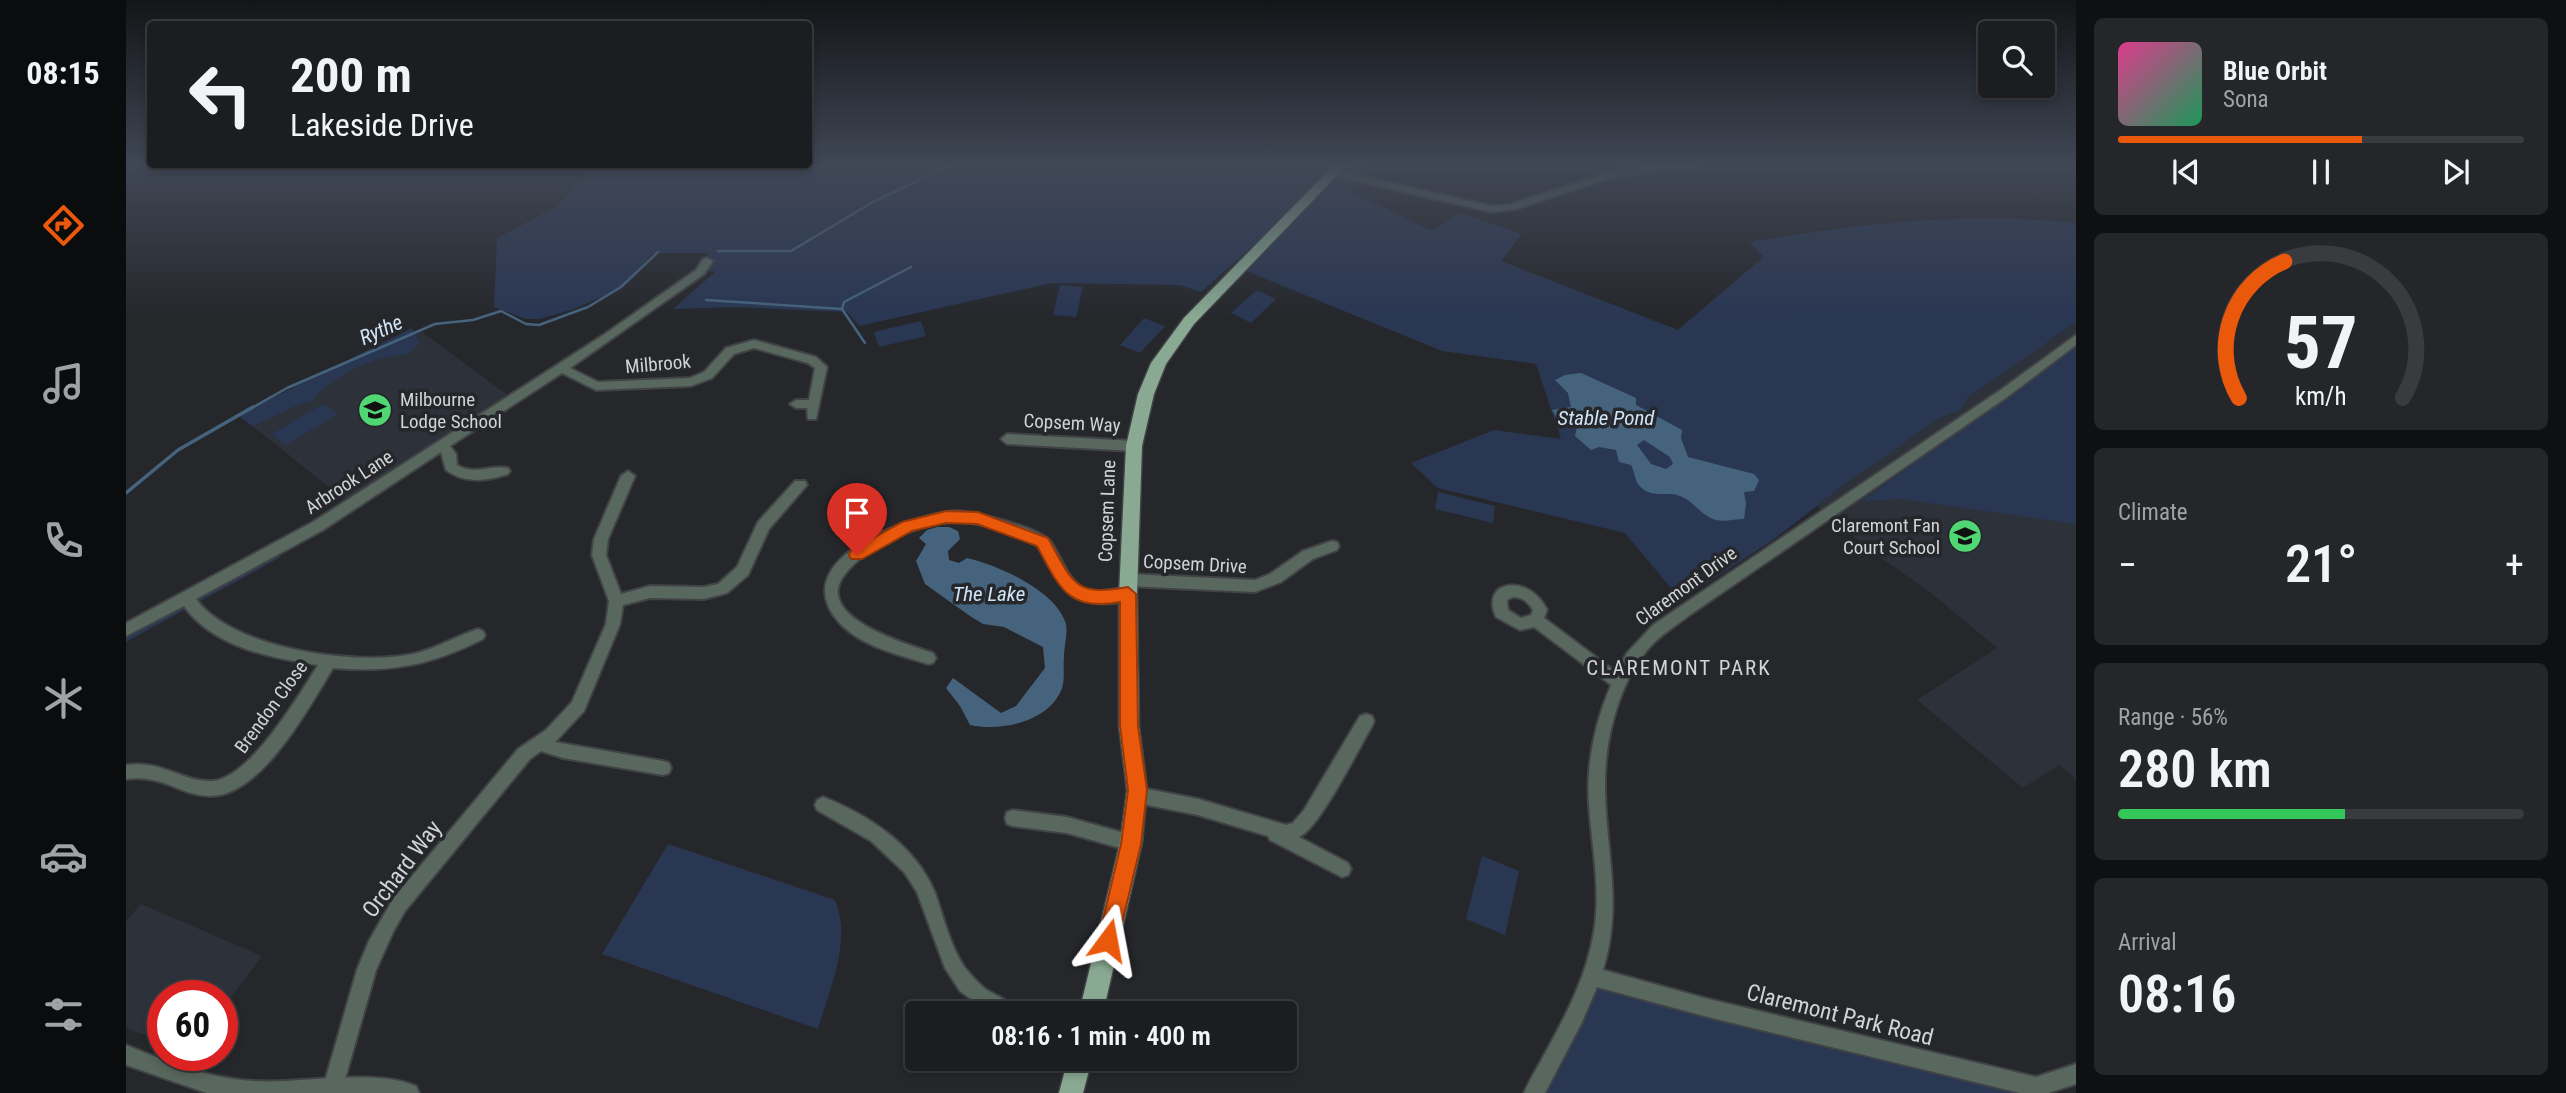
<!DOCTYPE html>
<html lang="en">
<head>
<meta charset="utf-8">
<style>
	body { margin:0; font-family:"Roboto Condensed",sans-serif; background:#252629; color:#f1f3f6; height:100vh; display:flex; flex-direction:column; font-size:26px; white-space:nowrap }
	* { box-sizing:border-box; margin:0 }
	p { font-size:23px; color:#a0a2a5 }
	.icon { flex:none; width:38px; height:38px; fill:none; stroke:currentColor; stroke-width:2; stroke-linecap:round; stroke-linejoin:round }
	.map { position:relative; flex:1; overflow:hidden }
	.drawer { display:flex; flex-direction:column; gap:18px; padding:18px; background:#0f1012; width:490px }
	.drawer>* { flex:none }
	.guide { position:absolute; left:21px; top:21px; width:665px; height:147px; border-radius:7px; box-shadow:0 4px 10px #0003,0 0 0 2px #3a3b3e; background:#1c1d20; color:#f1f3f6; overflow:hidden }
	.fabs { position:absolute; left:1852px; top:21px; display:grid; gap:14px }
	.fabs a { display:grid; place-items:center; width:77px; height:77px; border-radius:7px; background:#1c1d20; box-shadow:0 4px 10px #0003,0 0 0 2px #3a3b3e; font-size:35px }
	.speed { position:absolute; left:21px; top:980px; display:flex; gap:14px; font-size:35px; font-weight:700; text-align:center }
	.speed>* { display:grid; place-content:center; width:91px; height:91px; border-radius:50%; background:#1c1d20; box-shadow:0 4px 10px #0003,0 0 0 2px #3a3b3e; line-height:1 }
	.speed .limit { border:10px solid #d22; background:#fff; color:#111 }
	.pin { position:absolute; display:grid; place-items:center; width:60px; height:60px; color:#fff; margin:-72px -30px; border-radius:50% 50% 50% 0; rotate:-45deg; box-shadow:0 0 7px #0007 }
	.pin .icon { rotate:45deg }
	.me { position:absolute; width:77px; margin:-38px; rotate:13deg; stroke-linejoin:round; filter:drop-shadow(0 0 5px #0008) }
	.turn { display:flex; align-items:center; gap:24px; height:147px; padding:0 28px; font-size:32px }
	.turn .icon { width:91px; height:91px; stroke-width:2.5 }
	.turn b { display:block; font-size:49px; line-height:60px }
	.big { font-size:52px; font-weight:600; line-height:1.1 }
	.drawer .tile { flex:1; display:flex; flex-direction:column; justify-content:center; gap:10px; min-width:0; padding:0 24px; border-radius:10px; background:#252629 }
	.drawer .dial { align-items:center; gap:0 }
	.dial svg { height:182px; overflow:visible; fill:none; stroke:#3a3b3e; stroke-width:7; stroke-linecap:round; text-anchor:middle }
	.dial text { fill:#f1f3f6; stroke:none }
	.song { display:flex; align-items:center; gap:21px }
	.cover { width:84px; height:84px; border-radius:10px; background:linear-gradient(135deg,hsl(330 70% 55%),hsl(150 70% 35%)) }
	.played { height:7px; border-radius:4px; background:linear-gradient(90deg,#ea580c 60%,#3a3b3e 60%) }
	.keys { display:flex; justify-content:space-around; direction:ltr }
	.heat { display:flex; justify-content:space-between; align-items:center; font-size:38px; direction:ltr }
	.charge { height:10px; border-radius:5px; background:linear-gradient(90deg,#34c759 56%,#3a3b3e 0) }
	.trip { position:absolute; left:779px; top:1001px; width:392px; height:70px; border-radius:7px; background:#1c1d20; box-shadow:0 4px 10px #0003,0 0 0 2px #3a3b3e; font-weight:600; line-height:70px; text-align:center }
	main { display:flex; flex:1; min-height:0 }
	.dock { display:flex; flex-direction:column; width:126px; justify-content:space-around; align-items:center; background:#0b0c0d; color:#a0a2a5 }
	.dock .icon { width:49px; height:49px }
	.dock .on { color:#ea580c }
	.dock b { font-size:32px; color:#f1f3f6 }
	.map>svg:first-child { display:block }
</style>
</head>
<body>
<main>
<nav class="dock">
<b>08:15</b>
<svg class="icon on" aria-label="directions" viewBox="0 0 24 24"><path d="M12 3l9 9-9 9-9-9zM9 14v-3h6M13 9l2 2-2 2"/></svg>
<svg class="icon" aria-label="music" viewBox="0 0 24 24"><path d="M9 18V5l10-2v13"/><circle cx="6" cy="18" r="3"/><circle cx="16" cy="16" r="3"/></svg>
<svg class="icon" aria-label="phone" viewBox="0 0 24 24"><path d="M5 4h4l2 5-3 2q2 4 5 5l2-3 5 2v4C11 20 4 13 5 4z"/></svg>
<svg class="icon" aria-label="climate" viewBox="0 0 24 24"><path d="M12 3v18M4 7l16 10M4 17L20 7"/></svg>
<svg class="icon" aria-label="car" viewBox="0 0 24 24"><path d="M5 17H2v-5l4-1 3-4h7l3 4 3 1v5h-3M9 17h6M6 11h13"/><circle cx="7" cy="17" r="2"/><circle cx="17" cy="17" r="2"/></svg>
<svg class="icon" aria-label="filters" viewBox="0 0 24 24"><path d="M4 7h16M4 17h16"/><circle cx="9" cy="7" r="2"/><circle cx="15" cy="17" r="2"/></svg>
</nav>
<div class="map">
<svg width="1950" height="1093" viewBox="0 0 1950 1093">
	<rect width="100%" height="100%" fill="#25272b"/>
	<g fill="#2c313a">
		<polygon points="1638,256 1950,305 1950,779 1933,765 1897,788 1791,700 1871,648 1800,589 1752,556 1691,506 1714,487 1519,358"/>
		<polygon points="296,332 383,396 220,501 118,419"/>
		<polygon points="15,904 136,956 96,1009 96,996 37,996 37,1042 0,1028 0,921"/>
	</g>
	<g fill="#2a3753">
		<polygon points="469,165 1209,165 1191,188 1075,292 1054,285 926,283 733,326 721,312 611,307 547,309 589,272 573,269 583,253 527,253 495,289 445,310 413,319 400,319 368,307 371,238 432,206"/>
		<path d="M1224,165H1246L1224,191L1306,231L1334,213L1396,234L1375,261L1552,330L1638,257L1623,242C1731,224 1840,211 1950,223V322L1841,398L1834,410L1812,419L1715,487L1647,540L1555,600L1499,533L1312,488L1285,463L1368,430L1435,439L1410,364L1316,351L1118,270Z"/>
		<polygon points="934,285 957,287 950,317 927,315"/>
		<polygon points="1131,290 1150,299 1125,323 1105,313"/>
		<polygon points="1018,318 1039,326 1014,353 994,345"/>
		<polygon points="795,321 800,336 753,347 748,332"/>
		<path d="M286,328L294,343L281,355C256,352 199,379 187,401C162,406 150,418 126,426L112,415Z"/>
		<polygon points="1950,346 1950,524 1775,499 1736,501"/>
		<polygon points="197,404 212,414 160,445 146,434"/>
		<polygon points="1312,492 1369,506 1367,523 1309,509"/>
		<polygon points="149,555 155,557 0,642 0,623"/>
		<path d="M542,844L709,900C726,941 704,987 692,1029L476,954Z"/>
		<polygon points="1356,856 1393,871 1379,935 1340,919"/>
		<polygon points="1470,987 1883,1088 1886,1093 1420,1093"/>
	</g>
	<g fill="#46637e" fill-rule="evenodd">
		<path d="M1455,373L1510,398V405L1556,430L1555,438L1562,457L1628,474L1633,480L1628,491L1618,492L1620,504L1618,519C1610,519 1598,522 1590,520C1575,516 1568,501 1554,496C1543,491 1528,498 1517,489C1508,483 1510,474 1505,465L1493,462L1490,450L1473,447L1465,450L1449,436L1451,427L1433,421L1426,410L1445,407L1442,393L1429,380L1439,375ZM1518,440L1544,457L1547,464L1540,469L1525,464L1511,445Z"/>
		<path d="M811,527H823L832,531L834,539L822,551L823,560L833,563L841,558C871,565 930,590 940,624C942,633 938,647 938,656C937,666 939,680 936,688C924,722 874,732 844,725L834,706L820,688L827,678L875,713L890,706L919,668L917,647L878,627L857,624L844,616L799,584L790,561L800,544L793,538L801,530Z"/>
	</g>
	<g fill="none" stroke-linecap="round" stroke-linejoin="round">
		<g stroke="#46637e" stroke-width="2.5">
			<polyline points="592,251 665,251 747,202 824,165"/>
			<polyline points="580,300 716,309"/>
			<polyline points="739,343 716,309 718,302 785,267"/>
			<polyline points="124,409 161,388 309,324 347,320 375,311 400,324 413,325 462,307 495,287 532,252"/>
		</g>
		<polyline stroke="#46637e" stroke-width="3.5" points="0,493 52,450 127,407"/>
		<g stroke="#414346" stroke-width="4">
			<g id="minor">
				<polygon points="1539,165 1575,165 1570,168 1491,176 1390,209 1366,212 1208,176 1203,173 1208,170 1366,206 1385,204 1490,170"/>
				<path d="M581,258L587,261L578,274L444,368L472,382L564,378L578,372L600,348L628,340L690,357L701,367L690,419H682L681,408H670L664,404L670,400H683L689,368L682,363L628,348L608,354L586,378L565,386L470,390L436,373L324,446L330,454L331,465C349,476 364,464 382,468L384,471L382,474C361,481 339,484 320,470L315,452L197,530L70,599C106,649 229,666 287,654C310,649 330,636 352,629L357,631L359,635L357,639C305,665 265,673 207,668C184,706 135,797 84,796C55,796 37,774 0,779V765C36,760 55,781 84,781C122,782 173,695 192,665C145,658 87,647 58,606L0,636V623L187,522L479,334L570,270L577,259Z"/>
				<path d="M1950,335V345L1881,397L1565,614C1551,625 1535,634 1523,648C1492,684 1478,741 1479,789C1480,855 1497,903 1477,970L1582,999L1910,1077L1950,1064V1084L1922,1093H1894L1582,1017L1471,987L1456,1022L1419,1093H1398C1405,1077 1415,1062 1423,1046C1443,1010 1461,973 1468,932C1475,890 1466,847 1463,805C1460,765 1469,723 1485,685L1408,627L1394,630L1370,617C1353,579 1404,573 1421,610L1418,618L1490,672L1501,653L1527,625L1873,391ZM1387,597C1397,597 1402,602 1407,610L1405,615L1395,618L1382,610L1381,600Z"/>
				<polygon points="881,434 1008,441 1014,446 1008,451 881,444 875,439"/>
				<polygon points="502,471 509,476 482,539 480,555 495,594 524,586 578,587 592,584 611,567 632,522 669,481 679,481 681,485 643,529 622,575 601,593 578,599 524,598 497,605 494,624 458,711 429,742 537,761 543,763 545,768 543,773 537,775 437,758 415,751 404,759 279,911 267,932 250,970 215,1093 199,1093 197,1088 231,970 243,941 267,899 392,749 420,730 446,702 480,624 483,601 466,555 468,539 495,476"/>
				<path d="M832,511C851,513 912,527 924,541C935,555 941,581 959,589C974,596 992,585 1007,590L1009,594L1007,598C975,609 947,604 929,574C924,566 920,554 913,547C906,541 892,537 884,534C867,527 850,522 832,522C797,521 740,546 719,574C685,617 781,644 807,653L810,658L807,663L802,664C771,654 728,645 708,616C665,556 789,513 832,511Z"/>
				<polygon points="1206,541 1211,542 1213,546 1211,550 1187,559 1155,582 1129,592 1002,586 997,584 995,580 997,576 1002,574 1129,580 1144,574 1177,551"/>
				<path d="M1240,714L1246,716L1248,721L1246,726C1233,748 1193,829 1173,837L1222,863L1225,869L1222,875L1216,877L1144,840L1142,836L1072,815L1011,803L1005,800L1003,795L1005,790L1011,787L1072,799L1160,825L1167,823L1178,810L1234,716Z"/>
				<path d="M697,797C743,815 790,846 809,893C818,918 824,946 839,968C845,975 851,982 858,988C869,996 887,1001 891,1013H864L834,991L819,968L791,892L778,872L745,841L691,810L689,805L691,800Z"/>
				<polygon points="887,810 941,817 1005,835 1011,837 1014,843 1011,849 1005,851 941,833 887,826 881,824 879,818 881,812"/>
			</g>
		</g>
		<g stroke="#414346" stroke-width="4">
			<path id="tertiary" d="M0,1045C41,1062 84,1079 129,1081C176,1084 247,1068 290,1086L293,1093H81L0,1065Z"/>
		</g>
		<g stroke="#414346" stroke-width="3">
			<g id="primary">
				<polygon points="1208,165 1221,165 1068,324 1040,364 1028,394 1016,446 1011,594 1013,726 1021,790 1016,843 977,1013 953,1013 994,843 1001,790 993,726 993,594 1000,446 1012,394 1025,363 1058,318"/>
				<polygon points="942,1059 966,1059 957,1093 933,1093"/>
			</g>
		</g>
		<use href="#minor" fill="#59685e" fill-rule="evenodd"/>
		<use href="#tertiary" fill="#59685e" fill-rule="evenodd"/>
		<use href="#primary" fill="#8aa993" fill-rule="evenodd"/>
	</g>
	<linearGradient id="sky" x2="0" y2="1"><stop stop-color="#141518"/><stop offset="0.52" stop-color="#404755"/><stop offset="1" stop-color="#404755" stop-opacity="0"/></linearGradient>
	<rect width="1950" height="318" fill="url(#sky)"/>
	<path fill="#ea580c" stroke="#983908" stroke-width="2" d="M820,511L852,512L922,538C947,582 947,597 1002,587L1010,594L1012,726L1021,790L1015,844L992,940L989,948L982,951L975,948L972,940L995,844L1002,790L994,726V602C942,612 933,587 911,546L851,524L820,523L786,531L736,559H725L723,555L725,550L776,522Z"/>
	<defs>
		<g id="school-disc" transform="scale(1.75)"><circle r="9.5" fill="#51d674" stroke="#25272b"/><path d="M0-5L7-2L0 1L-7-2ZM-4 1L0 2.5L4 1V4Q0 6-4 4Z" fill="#111"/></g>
	</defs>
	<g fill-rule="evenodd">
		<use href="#school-disc" x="249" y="410"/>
		<use href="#school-disc" x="1839" y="536"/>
	</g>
	<g text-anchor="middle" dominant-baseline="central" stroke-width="7" stroke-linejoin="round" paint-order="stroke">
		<g font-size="19" fill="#d2d3d5" stroke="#25272b">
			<text transform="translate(532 364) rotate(-5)">Milbrook</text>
			<text transform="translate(946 423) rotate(3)">Copsem Way</text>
			<text transform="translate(223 482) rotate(-33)">Arbrook Lane</text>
			<text transform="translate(981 511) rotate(-88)">Copsem Lane</text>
			<text transform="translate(1069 564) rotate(3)">Copsem Drive</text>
			<text transform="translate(1560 586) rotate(-36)">Claremont Drive</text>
			<text transform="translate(145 707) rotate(-54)">Brendon Close</text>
		</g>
		<g font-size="19" fill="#d2d3d5" stroke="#25272b" text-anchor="start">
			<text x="274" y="399">Milbourne<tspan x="274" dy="22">Lodge School</tspan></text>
			<text x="1814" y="525" text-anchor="end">Claremont Fan<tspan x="1814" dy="22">Court School</tspan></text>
		</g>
		<g font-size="21" font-style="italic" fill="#d0e4f7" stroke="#25272b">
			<text transform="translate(255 330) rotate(-24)">Rythe</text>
			<text x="1480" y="418">Stable Pond</text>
			<text x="863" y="594">The Lake</text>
		</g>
		<g font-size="21" letter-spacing="2" fill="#d2d3d5" stroke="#25272b">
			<text x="1553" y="668">CLAREMONT PARK</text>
		</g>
		<g font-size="23" fill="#d2d3d5" stroke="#25272b">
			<text transform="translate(276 869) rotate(-53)">Orchard Way</text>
			<text transform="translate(1714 1015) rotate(14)">Claremont Park Road</text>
		</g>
	</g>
</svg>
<div class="fabs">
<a><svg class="icon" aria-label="search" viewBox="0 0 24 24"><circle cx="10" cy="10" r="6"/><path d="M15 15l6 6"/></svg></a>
</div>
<div class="speed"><div class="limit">60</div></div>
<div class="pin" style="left:731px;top:555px;background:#d93025"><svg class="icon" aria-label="arrive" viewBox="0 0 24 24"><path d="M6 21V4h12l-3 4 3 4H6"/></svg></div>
<svg class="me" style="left:982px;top:940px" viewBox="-20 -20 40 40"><path d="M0-17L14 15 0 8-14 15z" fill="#ea580c" stroke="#fff" stroke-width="4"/></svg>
<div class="trip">08:16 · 1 min · 400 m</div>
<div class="guide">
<div class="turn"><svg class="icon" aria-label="left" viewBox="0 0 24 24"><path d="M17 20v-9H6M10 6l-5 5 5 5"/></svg><div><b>200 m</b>Lakeside Drive</div></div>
</div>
</div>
<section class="drawer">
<div class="tile">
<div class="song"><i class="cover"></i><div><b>Blue Orbit</b><p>Sona</p></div></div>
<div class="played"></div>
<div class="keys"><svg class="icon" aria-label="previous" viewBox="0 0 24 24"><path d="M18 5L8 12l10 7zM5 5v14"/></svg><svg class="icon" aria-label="pause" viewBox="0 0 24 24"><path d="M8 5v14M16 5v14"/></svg><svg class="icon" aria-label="next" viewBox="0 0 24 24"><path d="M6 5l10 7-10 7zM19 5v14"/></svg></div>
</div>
<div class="tile dial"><svg viewBox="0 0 100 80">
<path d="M14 69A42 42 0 1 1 86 69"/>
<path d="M14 69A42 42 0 0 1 34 9" stroke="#ea580c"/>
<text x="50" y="56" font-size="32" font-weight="700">57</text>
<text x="50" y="72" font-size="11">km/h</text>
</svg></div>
<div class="tile"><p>Climate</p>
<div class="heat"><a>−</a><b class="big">21°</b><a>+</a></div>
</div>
<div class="tile"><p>Range · 56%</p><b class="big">280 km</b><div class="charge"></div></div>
<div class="tile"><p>Arrival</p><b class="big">08:16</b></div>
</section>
</main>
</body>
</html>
